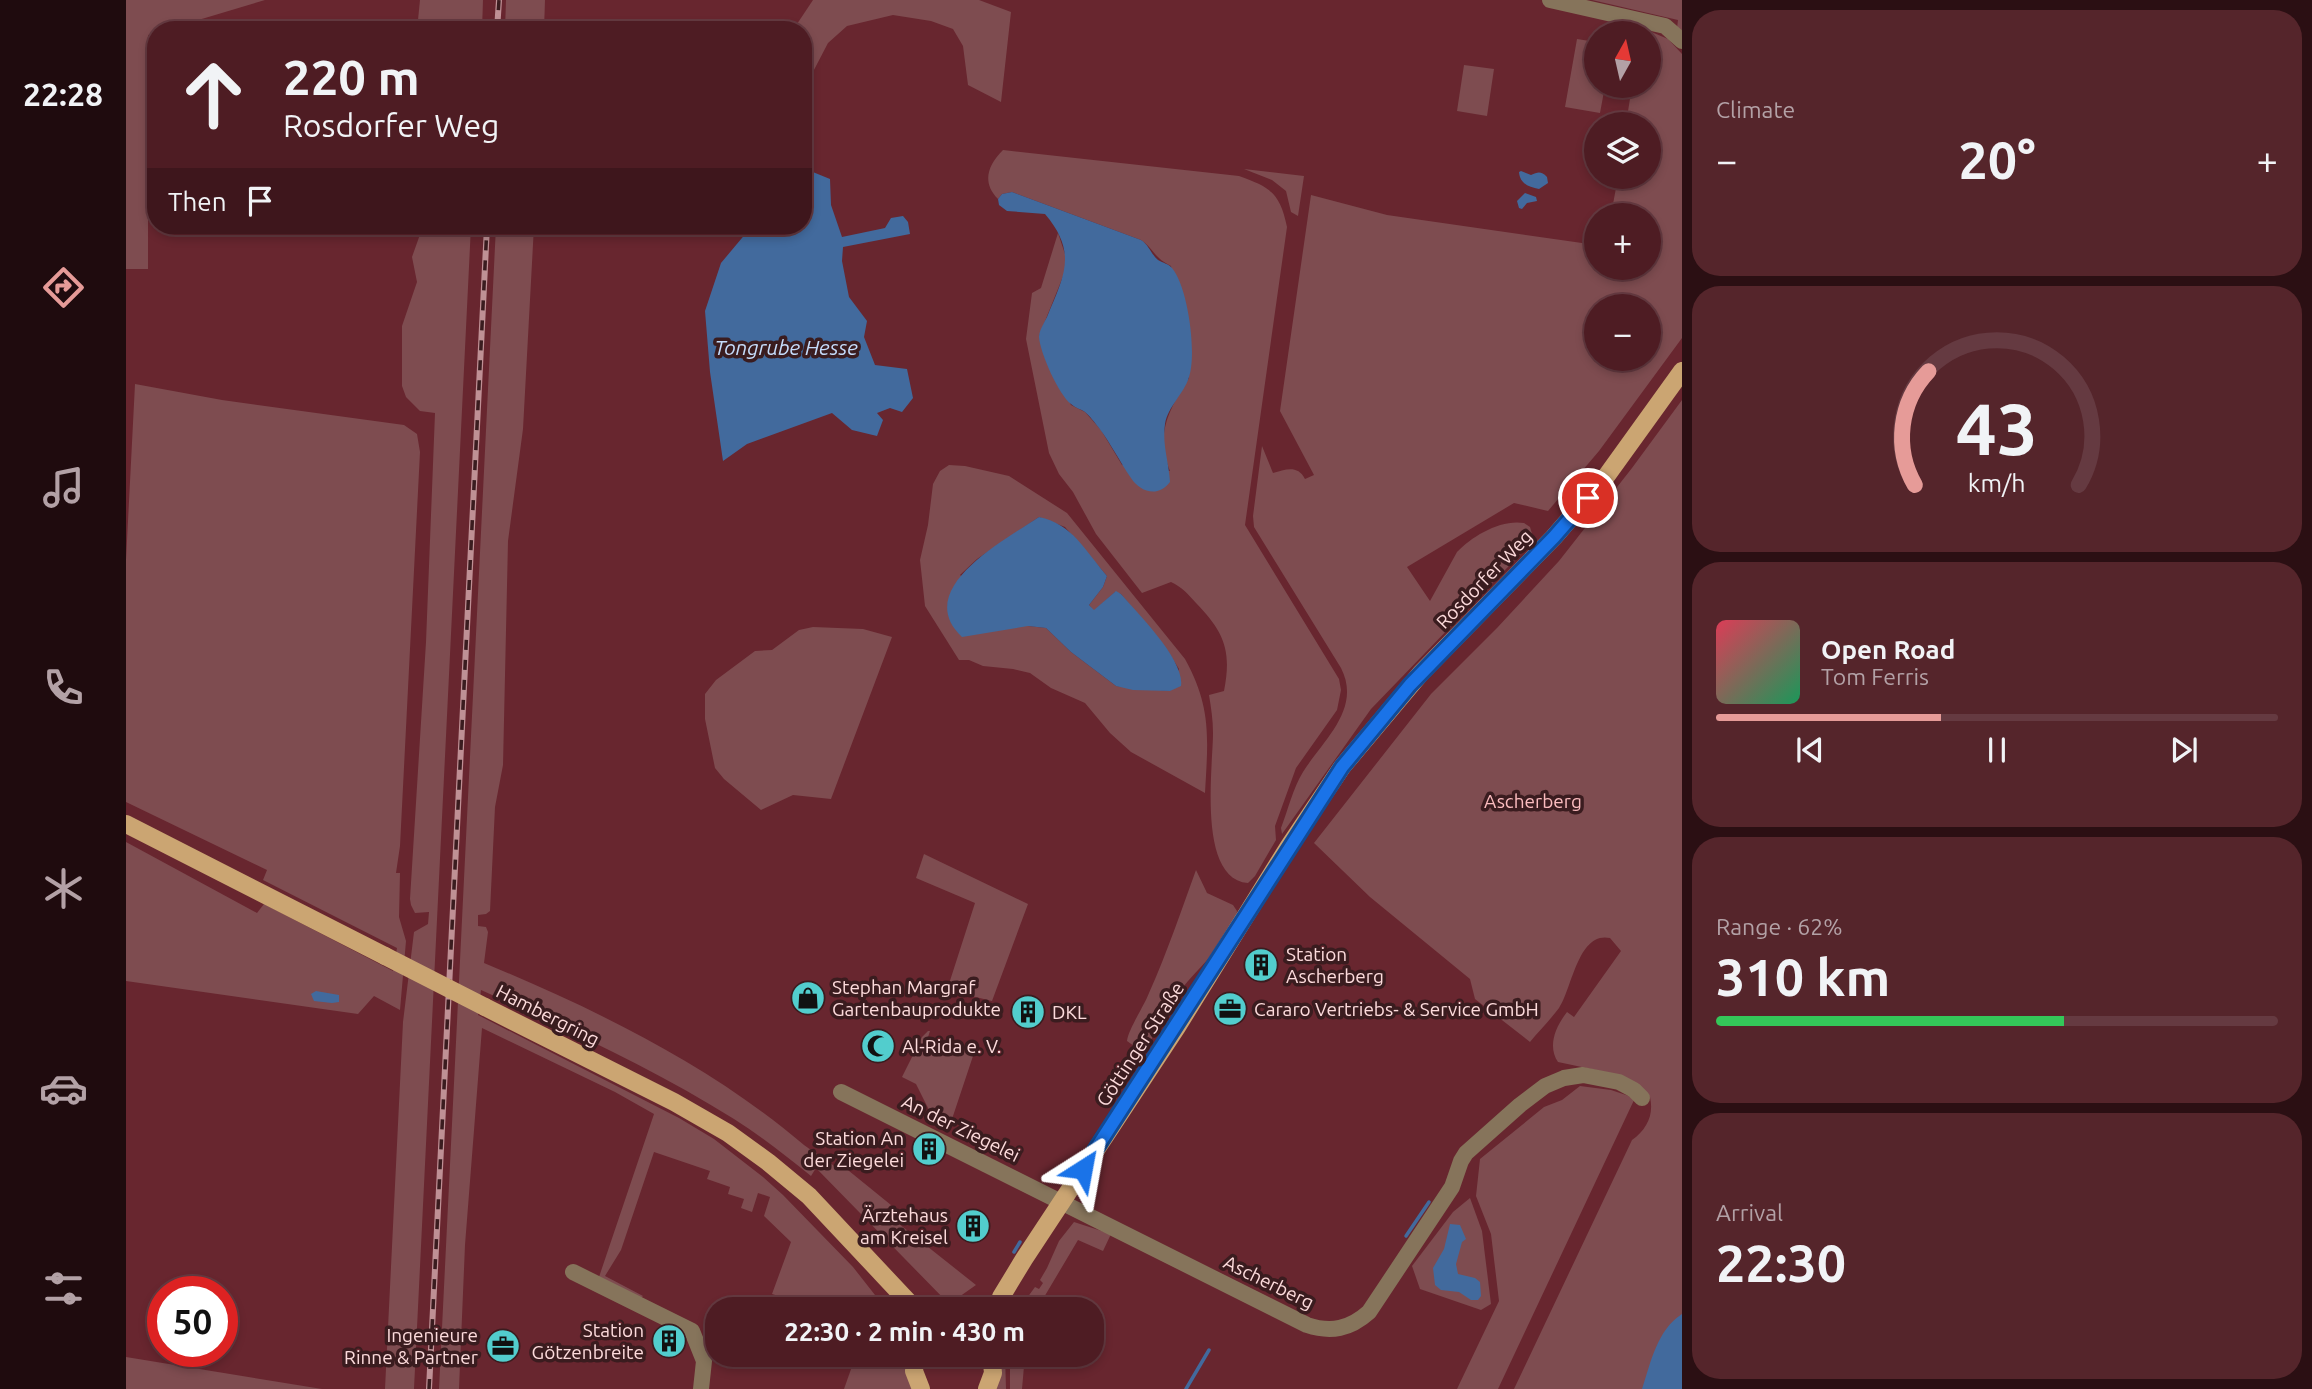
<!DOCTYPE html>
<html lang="en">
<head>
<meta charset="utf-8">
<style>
	body { margin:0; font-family:Ubuntu,sans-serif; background:#55252b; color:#f1f3f6; height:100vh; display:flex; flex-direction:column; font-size:26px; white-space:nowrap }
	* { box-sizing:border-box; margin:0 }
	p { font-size:23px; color:#b3a1a6 }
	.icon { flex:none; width:38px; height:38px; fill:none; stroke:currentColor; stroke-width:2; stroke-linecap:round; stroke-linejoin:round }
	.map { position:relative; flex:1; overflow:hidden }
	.panel { display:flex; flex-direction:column; gap:10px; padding:10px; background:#2b0f13; width:630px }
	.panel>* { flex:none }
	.banner { position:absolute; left:21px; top:21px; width:665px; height:214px; border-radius:28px; box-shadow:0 4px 10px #0003,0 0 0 2px #653a41; background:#4e1c23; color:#f1f3f6; overflow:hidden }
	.needle { width:46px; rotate:8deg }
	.fabs { position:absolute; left:1458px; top:21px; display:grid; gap:14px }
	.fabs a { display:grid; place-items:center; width:77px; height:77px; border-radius:50%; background:#4e1c23; box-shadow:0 4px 10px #0003,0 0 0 2px #653a41; font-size:35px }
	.speed { position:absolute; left:21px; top:1276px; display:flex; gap:14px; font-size:35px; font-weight:700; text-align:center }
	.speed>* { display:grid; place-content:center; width:91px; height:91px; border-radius:50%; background:#4e1c23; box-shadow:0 4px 10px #0003,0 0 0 2px #653a41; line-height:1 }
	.speed .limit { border:10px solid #d22; background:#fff; color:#111 }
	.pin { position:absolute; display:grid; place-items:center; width:60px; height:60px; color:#fff; margin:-30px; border:4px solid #fff; border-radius:50%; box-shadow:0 2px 7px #0007 }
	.me { position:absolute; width:77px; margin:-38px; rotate:34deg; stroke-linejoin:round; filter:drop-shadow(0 0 5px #0008) }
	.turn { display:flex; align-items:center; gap:24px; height:147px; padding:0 21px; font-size:32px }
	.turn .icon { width:91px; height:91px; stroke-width:2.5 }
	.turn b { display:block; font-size:49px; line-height:60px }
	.then { display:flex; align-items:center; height:66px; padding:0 21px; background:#0003; gap:14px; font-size:26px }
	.big { font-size:52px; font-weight:700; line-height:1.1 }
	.panel .tile { flex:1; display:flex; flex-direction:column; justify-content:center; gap:10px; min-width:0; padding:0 24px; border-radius:28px; background:#55252b }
	.panel .dial { align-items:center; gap:0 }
	.dial svg { height:182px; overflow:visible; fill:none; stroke:#653a41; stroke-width:7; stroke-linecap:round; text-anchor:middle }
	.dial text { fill:#f1f3f6; stroke:none }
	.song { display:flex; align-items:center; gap:21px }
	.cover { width:84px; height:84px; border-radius:10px; background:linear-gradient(135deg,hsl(350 70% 55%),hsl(150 70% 35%)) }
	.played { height:7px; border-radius:4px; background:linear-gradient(90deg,#e69b98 40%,#653a41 40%) }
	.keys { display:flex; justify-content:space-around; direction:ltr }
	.heat { display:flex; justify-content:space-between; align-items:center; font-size:38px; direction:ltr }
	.charge { height:10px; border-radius:5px; background:linear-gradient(90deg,#34c759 62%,#653a41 0) }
	.trip { position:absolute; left:579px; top:1297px; width:399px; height:70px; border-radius:28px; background:#4e1c23; box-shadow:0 4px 10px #0003,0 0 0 2px #653a41; font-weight:700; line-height:70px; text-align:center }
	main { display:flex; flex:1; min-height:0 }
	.tab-bar { display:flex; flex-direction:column; width:126px; justify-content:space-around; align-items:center; background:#1f0b0e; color:#b3a1a6 }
	.tab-bar .icon { width:49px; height:49px }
	.tab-bar .current { color:#e69b98 }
	.tab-bar b { font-size:32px; color:#f1f3f6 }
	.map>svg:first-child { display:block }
</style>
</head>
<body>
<main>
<nav class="tab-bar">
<b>22:28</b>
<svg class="icon current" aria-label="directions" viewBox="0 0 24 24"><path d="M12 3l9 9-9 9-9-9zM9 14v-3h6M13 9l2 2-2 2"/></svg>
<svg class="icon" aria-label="music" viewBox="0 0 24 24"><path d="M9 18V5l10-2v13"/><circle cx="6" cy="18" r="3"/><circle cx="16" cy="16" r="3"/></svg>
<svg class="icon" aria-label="phone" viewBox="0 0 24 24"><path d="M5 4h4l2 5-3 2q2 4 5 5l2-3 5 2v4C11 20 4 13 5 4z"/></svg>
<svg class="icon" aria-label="climate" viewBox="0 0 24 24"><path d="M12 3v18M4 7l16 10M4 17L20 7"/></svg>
<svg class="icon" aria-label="car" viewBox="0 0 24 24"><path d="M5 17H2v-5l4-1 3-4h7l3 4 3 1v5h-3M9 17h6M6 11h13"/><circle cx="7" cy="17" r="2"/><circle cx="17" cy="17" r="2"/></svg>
<svg class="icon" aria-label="filters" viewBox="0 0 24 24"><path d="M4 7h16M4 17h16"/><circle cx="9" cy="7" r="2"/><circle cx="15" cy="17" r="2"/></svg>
</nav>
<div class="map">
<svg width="1556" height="1389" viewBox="0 0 1556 1389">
	<rect width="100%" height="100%" fill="#68262f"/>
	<g fill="#7e4c50" fill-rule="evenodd">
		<polygon points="0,0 139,0 39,30 30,30 30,33 22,35 22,269 0,269"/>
		<polygon points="294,0 357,0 356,30 291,30"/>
		<polygon points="380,0 419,0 418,30 379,30"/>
		<polygon points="687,0 853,0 885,12 875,102 842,85 837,46 827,29 805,21 767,15 721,26 702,43 677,91 677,30 667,30"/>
		<polygon points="1466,0 1556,0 1556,34 1551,28 1552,20"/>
		<path d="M1516,28L1542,39L1556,54V338L1473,451L1422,511L1388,503L1281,567L1304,601L1331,552C1346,536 1375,519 1398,523L1404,527L1408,540L1245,709L1156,834L1155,828C1162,810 1167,788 1177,772C1197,740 1236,709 1215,668L1128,527L1127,516L1136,446L1147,473C1160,469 1172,465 1179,479L1188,475L1154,411L1185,195L1261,215L1470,245V268H1522V215H1485L1492,177H1522V124H1500L1506,86H1522V33H1515ZM1470,306H1522V359H1470Z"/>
		<polygon points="1451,39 1470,42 1470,86 1479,86 1474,113 1439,107"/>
		<polygon points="1338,65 1368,69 1361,116 1331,111"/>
		<path d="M877,150L1113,176C1144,187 1154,193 1161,227L1119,525L1213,679L1215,690L1211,710L1170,768L1149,826L1150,840L1129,876L1122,883C1071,879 1087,767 1087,733C1087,720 1085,707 1083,695L1098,691C1106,650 1098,632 1070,603C1062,594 1056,587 1045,582L1016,593L970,534L947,492L933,474L923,453L900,339L906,293L915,288L932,233L939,254L940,269L913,336L945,405L959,412L975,430L996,465L1044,471C1029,433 1043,410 1063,378L1045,266C1028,258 1028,249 1015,240L886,192L876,194L872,199C856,183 861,166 877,150Z"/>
		<polygon points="1118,169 1178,176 1172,216 1165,212 1160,191 1146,180"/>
		<polygon points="297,226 345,226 288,1389 259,1389 277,1022 288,932 302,924 303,912 289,913 285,905 284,899 300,642 309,413 294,411 280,397 276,386 276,326 291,282 286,257"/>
		<path d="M370,226H408L397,429L382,541L377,765L369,807L364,911L360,914L352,915V926L360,927L362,932L358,963C471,1010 584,1065 678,1145C688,1153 700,1158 708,1166L712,1162L765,1205L758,1212L850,1285L823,1304L690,1168L685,1176C660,1156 635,1136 608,1119C528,1069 441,1029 355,990L352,1015L553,1118L588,1139L637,1177L657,1195L727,1267L760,1309H693L646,1294L665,1242L638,1216L644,1197L632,1193L626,1212L615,1208L618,1199L602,1194L604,1187L581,1179L584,1171L528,1152L495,1250L479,1276L517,1296L515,1298L473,1277L528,1114L489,1092L356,1028L339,1245L333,1389H313Z"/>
		<polygon points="9,384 96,400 278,425 291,434 294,452 274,846 270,873 274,873 273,917 280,941 274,1010 248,996 232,1014 0,981 0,842 131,913 138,904 267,971 271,948 137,880 141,870 0,802 0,560"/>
		<path d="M1556,400V1389H1388L1506,1140C1521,1129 1528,1115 1524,1097L1484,1073L1432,1062C1421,1046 1430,1026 1441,1012L1448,1017L1495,951L1484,938C1452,931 1446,989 1433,1008C1424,1020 1413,1031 1404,1042L1349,999L1344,979L1244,897L1188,843L1305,694L1371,628L1433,561L1506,468Z"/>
		<path d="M823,465L839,466L883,476L941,513L1059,659C1086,708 1082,739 1079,793L1005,752L984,733L959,703L925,688L904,673L887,669L857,666L843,660H833L799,606L794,560L802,525L807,484L814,471ZM913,517L939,527L981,576L977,587L963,605L968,611L989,592L995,594L1041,650L1053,669L1044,691L990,686L945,652L920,628L902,626L834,575L851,559Z"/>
		<polygon points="687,627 737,629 766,637 705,799 667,795 635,810 598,779 589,768 579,719 579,694 590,680 629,651 646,650 673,630"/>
		<polygon points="798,854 902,904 866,1001 821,990 849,903 790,878"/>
		<path d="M1070,870L1081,893L1107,905L1111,911C1109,937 1071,968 1055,990C1040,1009 1029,1028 1021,1051H1015L1001,1041C1002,1030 1018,1006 1023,993C1041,953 1055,911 1070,870Z"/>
		<polygon points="802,1031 804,1031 801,1040 837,1053 841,1044 850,1047 823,1128 809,1122 790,1084 776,1077 796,1037"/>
		<polygon points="1454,1086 1485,1090 1509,1098 1372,1389 1331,1389 1373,1301 1365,1234 1350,1196 1354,1159 1418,1107 1436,1100"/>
		<polygon points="1344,1198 1356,1231 1365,1304 1355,1310 1294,1289 1286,1266 1327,1212"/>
		<polygon points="948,1222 985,1234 977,1251 952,1240 911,1309 893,1309 909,1287 913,1289 917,1283 914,1280 921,1268 933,1241"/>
		<polygon points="730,1355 785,1355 788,1389 718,1389"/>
		<polygon points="871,1355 879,1355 880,1389 867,1389"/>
		<polygon points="884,1355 899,1355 896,1389 884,1389"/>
		<polygon points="0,1357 196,1389 0,1389"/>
	</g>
	<g fill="#426a9d">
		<polygon points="677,168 704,179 705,205 716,237 759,228 765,218 777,216 782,222 784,234 717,247 716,261 723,297 741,321 738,337 749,365 781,369 787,398 776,412 764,408 751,413 757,420 751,436 726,430 706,413 621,444 597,461 584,372 579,311 595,263 626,226 677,226"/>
		<path d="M1395,171L1405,175C1412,172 1415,171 1421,177L1422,183L1413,189C1403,187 1394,184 1393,172Z"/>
		<path d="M886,192L1015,240C1023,245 1025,254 1032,260C1037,263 1043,264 1046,268C1062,287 1071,353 1063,377C1058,394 1042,406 1039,424C1036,445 1043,462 1044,482C1032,498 1014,492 1005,478C994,462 985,444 973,428C969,423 964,416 959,412C955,409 949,408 945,404C933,395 914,353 913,337C913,331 918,323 921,317C938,276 952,253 919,214L881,211L873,205L872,199L876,194Z"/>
		<polygon points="1399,193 1410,197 1411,201 1401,203 1396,209 1393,208 1391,201"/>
		<path d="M913,517C947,524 959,551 981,576L977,587L963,605L968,610L990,591L995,594C1012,614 1059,660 1055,686L1044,691L1007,690L990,686L945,652L920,628L902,626L836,637C785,589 879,540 913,517Z"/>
		<polygon points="190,991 213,995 213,1002 206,1003 188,1001 185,994"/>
		<polygon points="1324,1224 1334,1225 1340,1239 1336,1242 1330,1264 1332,1274 1349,1278 1354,1282 1355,1296 1352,1300 1345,1300 1333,1292 1315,1290 1309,1285 1307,1268 1318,1249"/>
		<path d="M1556,1314V1389H1516C1525,1362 1531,1330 1556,1314Z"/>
	</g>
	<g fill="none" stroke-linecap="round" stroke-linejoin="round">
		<g stroke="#426a9d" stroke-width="3.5">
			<polyline points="1280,1236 1303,1202"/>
			<polyline points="888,1252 894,1242"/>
			<polyline points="1060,1389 1083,1350"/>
		</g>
		<g stroke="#86745b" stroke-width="16">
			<polyline points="1424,0 1539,26 1556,41"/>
			<path d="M715,1092L1181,1325C1205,1333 1224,1329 1243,1312L1326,1187L1335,1161L1340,1153L1394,1105L1419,1086L1438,1078L1457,1075L1493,1082L1508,1090L1516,1098"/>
			<polyline points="447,1272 566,1331 578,1361 575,1389"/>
		</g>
		<g stroke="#cba572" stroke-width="18">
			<polyline points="0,824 259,956"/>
			<polyline points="359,1007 548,1102 602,1133 642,1162 683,1196 789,1309"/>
			<polyline points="871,1309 875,1297 898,1259 1051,1027 1163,846 1216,767 1295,673 1428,537 1479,478 1556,371"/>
			<polyline points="790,1354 788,1371 795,1389"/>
			<polyline points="861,1389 867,1373 865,1354"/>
		</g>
		<g stroke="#bf9095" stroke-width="6">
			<g id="rail">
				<polyline points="371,30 373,0"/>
				<polyline points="303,1389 361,226"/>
			</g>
		</g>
		<use href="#rail" stroke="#3a1c1f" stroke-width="3.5" stroke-dasharray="10" stroke-linecap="butt"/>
		<polyline stroke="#cba572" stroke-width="18" points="259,956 359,1007"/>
	</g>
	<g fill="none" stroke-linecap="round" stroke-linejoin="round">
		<g stroke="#114b97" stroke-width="18">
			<polyline id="route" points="957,1169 1216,767 1284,685 1428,537 1462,498"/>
		</g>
		<use href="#route" stroke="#1a73e8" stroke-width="12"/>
	</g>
	<defs>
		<g id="building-disc" transform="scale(1.75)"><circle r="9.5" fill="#52cdcd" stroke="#3a1c1f"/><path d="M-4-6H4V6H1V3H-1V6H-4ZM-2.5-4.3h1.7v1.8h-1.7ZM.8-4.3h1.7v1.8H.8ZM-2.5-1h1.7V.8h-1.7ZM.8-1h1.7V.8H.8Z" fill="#111"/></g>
		<g id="shop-disc" transform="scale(1.75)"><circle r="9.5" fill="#52cdcd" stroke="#3a1c1f"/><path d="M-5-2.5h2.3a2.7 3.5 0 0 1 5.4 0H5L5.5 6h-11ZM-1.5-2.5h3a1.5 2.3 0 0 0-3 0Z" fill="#111"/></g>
		<g id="office-disc" transform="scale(1.75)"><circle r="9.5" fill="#52cdcd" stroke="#3a1c1f"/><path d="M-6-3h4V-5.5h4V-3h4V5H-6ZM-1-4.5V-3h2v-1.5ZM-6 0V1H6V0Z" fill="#111"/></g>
		<g id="mosque-disc" transform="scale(1.75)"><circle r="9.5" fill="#52cdcd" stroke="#3a1c1f"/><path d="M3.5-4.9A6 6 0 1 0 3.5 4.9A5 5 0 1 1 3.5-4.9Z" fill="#111"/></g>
	</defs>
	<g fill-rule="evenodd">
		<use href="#building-disc" x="1135" y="965"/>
		<use href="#shop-disc" x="682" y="998"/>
		<use href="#office-disc" x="1104" y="1009"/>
		<use href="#building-disc" x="902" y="1012"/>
		<use href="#mosque-disc" x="752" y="1046"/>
		<use href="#building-disc" x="803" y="1149"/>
		<use href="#building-disc" x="847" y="1226"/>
		<use href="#building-disc" x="543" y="1341"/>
		<use href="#office-disc" x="377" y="1346"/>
	</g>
	<g text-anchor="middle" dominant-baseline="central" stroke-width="7" stroke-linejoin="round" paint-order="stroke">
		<g font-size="19" fill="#fddbdc" stroke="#3a1c1f">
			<text transform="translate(1358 579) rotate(-46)">Rosdorfer Weg</text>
			<text transform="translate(422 1015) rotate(27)">Hambergring</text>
			<text transform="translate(1014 1044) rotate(-57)">Göttinger Straße</text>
			<text transform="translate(835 1128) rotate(26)">An der Ziegelei</text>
			<text transform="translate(1143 1282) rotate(26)">Ascherberg</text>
		</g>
		<g font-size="19" fill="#fcbcbf" stroke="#3a1c1f">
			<text x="1407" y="801">Ascherberg</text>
		</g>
		<g font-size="19" fill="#fddbdc" stroke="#3a1c1f" text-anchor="start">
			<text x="1160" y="954">Station<tspan x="1160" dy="22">Ascherberg</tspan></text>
			<text x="706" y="987">Stephan Margraf<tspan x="706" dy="22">Gartenbauprodukte</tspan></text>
			<text x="1128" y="1009">Cararo Vertriebs- &amp; Service GmbH</text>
			<text x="926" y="1012">DKL</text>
			<text x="776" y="1046">Al-Rida e. V.</text>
			<text x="778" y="1138" text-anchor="end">Station An<tspan x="778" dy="22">der Ziegelei</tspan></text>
			<text x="822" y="1215" text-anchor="end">Ärztehaus<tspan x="822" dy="22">am Kreisel</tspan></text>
			<text x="518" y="1330" text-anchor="end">Station<tspan x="518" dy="22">Götzenbreite</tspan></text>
			<text x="352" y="1335" text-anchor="end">Ingenieure<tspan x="352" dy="22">Rinne &amp; Partner</tspan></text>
		</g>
		<g font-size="21" font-style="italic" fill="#c5dcfb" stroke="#3a1c1f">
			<text x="660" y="347">Tongrube Hesse</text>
		</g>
	</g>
</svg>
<div class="fabs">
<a><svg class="needle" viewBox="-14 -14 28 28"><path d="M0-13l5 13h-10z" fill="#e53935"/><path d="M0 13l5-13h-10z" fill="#b3a1a6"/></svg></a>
<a><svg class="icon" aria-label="layers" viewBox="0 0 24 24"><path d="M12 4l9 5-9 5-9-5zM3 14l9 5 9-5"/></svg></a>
<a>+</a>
<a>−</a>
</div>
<div class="speed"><div class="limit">50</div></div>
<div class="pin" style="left:1462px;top:498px;background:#d93025"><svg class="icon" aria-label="arrive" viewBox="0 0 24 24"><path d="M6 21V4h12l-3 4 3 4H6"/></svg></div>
<svg class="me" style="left:957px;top:1169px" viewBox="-20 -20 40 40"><path d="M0-17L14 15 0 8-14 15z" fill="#1a73e8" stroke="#fff" stroke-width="4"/></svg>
<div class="trip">22:30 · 2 min · 430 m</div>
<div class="banner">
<div class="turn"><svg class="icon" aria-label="ahead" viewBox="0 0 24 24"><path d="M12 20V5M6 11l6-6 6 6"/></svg><div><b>220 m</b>Rosdorfer Weg</div></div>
<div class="then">Then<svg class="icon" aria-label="arrive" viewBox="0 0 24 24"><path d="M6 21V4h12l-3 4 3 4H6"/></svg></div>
</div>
</div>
<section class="panel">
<div class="tile"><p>Climate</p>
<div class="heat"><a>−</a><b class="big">20°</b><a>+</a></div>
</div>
<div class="tile dial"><svg viewBox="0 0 100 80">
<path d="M14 69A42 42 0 1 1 86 69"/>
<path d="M14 69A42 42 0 0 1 20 19" stroke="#e69b98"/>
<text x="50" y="56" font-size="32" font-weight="700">43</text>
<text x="50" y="72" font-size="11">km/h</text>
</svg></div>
<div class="tile">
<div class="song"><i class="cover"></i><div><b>Open Road</b><p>Tom Ferris</p></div></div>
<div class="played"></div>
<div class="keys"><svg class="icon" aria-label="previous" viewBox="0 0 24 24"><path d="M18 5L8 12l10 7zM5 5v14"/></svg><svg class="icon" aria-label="pause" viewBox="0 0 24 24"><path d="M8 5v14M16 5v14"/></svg><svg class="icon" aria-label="next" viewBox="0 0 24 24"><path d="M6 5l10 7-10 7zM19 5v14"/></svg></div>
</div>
<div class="tile"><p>Range · 62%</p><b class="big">310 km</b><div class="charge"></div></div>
<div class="tile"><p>Arrival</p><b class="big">22:30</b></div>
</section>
</main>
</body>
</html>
